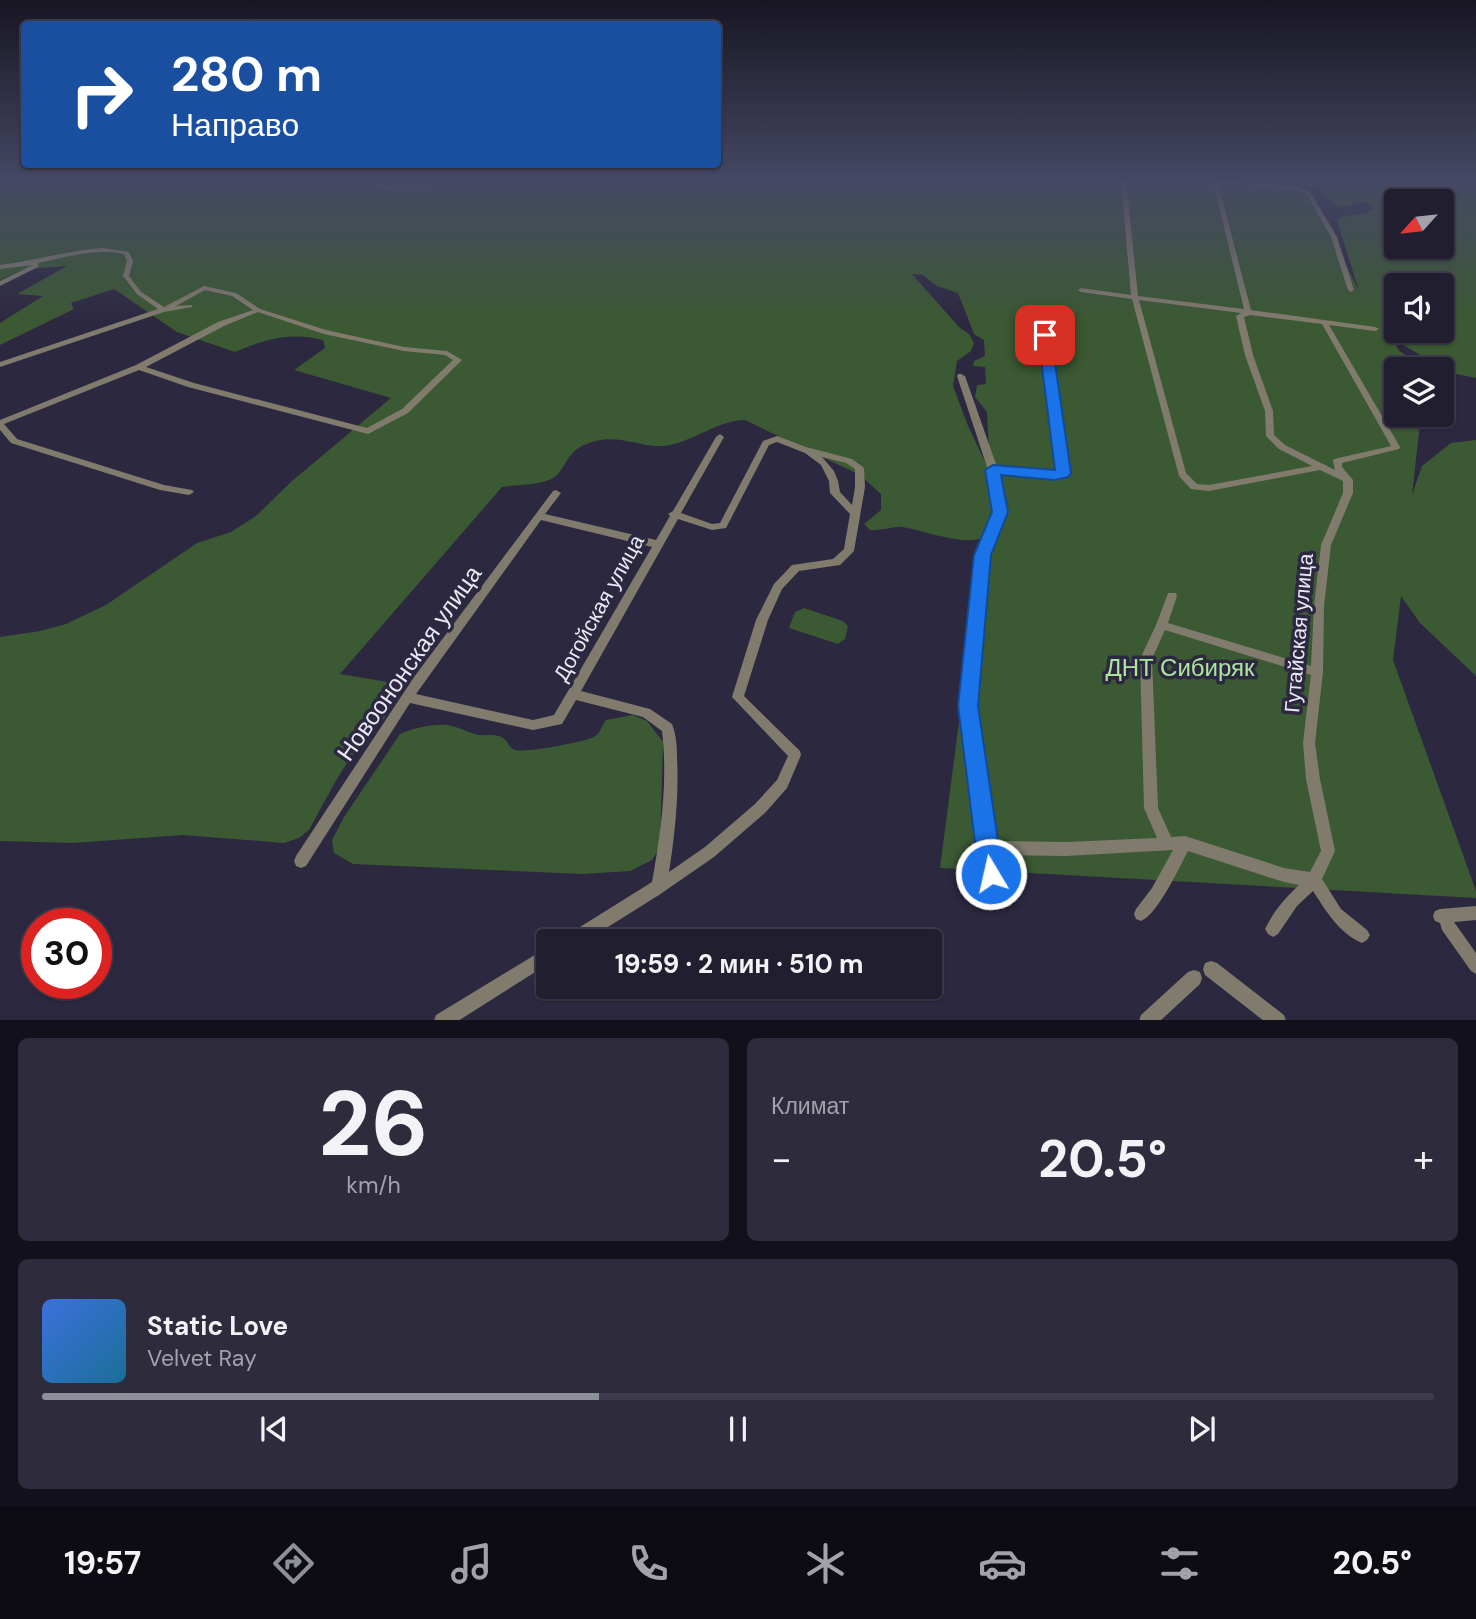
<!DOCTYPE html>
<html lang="ru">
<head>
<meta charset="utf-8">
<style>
	body { margin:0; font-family:"DM Sans",sans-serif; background:#2d2b3c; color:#f1f3f6; height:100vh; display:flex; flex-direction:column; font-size:26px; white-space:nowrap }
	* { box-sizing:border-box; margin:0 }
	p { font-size:23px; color:#a2a2ab }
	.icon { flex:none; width:38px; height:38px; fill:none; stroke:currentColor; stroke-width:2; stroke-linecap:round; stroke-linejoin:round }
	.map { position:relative; height:1020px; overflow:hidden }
	.details { display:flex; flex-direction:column; gap:18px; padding:18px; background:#12101a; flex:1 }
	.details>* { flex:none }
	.guide { position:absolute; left:21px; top:21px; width:700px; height:147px; border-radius:7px; box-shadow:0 2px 5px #0004,0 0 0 2px #3e3c4c; background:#1a4fa0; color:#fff; overflow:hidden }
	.needle { width:46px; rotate:243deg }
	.fabs { position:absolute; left:1384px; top:189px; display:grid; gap:14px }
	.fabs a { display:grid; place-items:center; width:70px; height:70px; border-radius:7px; background:#211e30; box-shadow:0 2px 5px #0004,0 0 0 2px #3e3c4c; font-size:35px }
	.speed { position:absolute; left:21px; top:908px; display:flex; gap:14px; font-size:35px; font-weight:700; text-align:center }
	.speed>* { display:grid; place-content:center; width:91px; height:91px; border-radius:50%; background:#211e30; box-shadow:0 2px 5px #0004,0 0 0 2px #3e3c4c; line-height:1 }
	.speed .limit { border:10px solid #d22; background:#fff; color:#111 }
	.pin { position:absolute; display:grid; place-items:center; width:60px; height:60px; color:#fff; margin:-30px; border-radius:14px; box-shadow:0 4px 10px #0006 }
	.me { position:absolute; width:77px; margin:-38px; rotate:351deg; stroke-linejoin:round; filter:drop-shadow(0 0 5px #0008) }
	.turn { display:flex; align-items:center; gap:24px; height:147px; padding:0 35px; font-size:32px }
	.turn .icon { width:91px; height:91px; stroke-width:2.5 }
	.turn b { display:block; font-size:49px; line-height:60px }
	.big { font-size:52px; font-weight:700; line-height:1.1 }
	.details .tile { flex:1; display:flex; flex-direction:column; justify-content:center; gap:10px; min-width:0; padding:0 24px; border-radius:10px; background:#2d2b3c }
	.details .dial { align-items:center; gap:0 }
	.dial b { font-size:91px; line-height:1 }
	.song { display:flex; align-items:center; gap:21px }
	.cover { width:84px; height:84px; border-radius:10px; background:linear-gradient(135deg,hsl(220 70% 55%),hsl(200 70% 35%)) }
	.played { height:7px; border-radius:4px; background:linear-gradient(90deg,#8c9099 40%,#3e3c4c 40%) }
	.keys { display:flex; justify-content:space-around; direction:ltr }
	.heat { display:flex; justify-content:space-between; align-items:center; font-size:38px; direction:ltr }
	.details .tiles { flex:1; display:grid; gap:18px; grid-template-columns:1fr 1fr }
	.tile:last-child { grid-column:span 2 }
	.trip { position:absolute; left:536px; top:929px; width:406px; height:70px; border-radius:7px; background:#211e30; box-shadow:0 2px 5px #0004,0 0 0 2px #3e3c4c; font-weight:700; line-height:70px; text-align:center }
	.dock { display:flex; height:112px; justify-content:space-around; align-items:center; background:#0d0c13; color:#a2a2ab }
	.dock .icon { width:49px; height:49px }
	.dock .current { color:#8c9099 }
	.dock b { font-size:32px; color:#f1f3f6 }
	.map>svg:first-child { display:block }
</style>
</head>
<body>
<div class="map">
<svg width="1476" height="1021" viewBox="0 0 1476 1021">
	<rect width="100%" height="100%" fill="#2c2840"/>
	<g fill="#3b5932" fill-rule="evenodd">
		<path d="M0,180H1262L1278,188L1310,192L1359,291L1337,220C1348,212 1363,218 1374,208L1368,203L1356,202C1338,215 1328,200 1320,185L1305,186L1296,180H1476V378L1451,373L1393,339L1399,351L1430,369H1396V415H1440L1438,419L1420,423L1412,495L1422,466L1451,443L1476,440V676L1420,623L1401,596L1393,660L1476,891V898L940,868L983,537C966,547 922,530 902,527C896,526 882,531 870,530L864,524L881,510V494L860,475L745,420C721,420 698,438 674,444C642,453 620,429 584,445C569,452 568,461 559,473C549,486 518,484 502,487L340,674L400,684C388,726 371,728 349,760C334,782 322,807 309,830L299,838L284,843L183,835L73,843L0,841V637L40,631L66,624L106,605L197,543L231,532L256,516L292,481L391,398L294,370L325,348L323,340C290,332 266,339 235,352L177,332L114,289L71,303L74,309L0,345V323L43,296L17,294L67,266L25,269L0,280ZM1396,201H1442V247H1396ZM912,274L923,275L937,286L958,293L974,334L984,340L985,356L974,361L973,366L985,367L986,384L977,385L975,397L987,412L990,472L968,426L953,386L957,361L971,351L974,343L969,334L960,328ZM1396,285H1442V331H1396Z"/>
		<polygon points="804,608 843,621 848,626 845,639 838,644 789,628 795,612"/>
		<path d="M633,715L647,721L663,742L660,847L652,860L630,871L582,874L353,864L334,853L332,840L344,817L400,734C412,728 439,722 452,726C461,728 469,733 478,735C486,736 497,733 504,739C509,743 509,748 515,750C525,753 584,742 594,737C600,734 602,725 606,720Z"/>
	</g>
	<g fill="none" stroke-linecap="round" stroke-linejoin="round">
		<g fill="#817b6e" fill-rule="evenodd">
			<polygon points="353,180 361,180 393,187 427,187 430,189 427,191 393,191"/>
			<path d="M1121,180H1126L1138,296L1244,309L1213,182L1202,180H1217L1294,186L1310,191L1337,237L1354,290L1351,292L1348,290L1331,237L1306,193L1294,190L1218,183L1251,310L1375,327L1379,329L1375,331L1329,325L1400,447L1399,449L1342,463V467L1353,480V493L1331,545L1324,606L1323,672L1315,743L1320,779L1335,851L1322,879L1341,909L1367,930L1370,935L1367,940L1362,943C1339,933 1326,911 1313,891L1297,906L1278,934L1273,937L1268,934L1265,929C1273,912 1286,897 1299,885L1284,882L1188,851C1179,868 1158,914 1141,921L1136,919L1134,914L1136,909L1152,888L1173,850L1066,856L996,855L1002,900L1000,905L995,907L990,905L988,900L962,706L978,555L995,512L988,470L957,376L958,374H961L965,376L997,467L1054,473L1058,472L1038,307L1043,306L1068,473L1066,475L1055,479L998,473L1005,512L988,555L974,706L994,841L1066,842L1157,838L1144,808L1140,659L1156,625L1167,596L1168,593H1176L1177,596L1168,623L1311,666L1314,606L1321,545L1343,493V481L1320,470L1209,491L1191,489L1179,476L1132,299L1081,292L1078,290L1081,288L1131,295ZM1139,300L1241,313L1236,316L1245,355L1265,411L1266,436L1279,449L1312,466L1209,485L1197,484L1186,473ZM1250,315L1322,324L1391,446L1334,459L1333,461L1335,470L1285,445L1274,435L1273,411L1253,355L1244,317ZM1165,630L1311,675L1303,743L1306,779L1321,851L1310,872L1284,868L1185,836L1171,837L1158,808L1152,659Z"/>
			<path d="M104,248L129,252L133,261L129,276L141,292L164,307L204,286L236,293L260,309L326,330L404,347L447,351L462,360L408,413L368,434L188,387L139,370L4,424L17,439L164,485L192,490L194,492L189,495L160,490L11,443L0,430V420L136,365L218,322L253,310L232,296L205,290L176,306L192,305V307L164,312L0,367V362L158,309L137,294L124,277L123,276L127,261L124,254C95,248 66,257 38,263V267L0,286V281L33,265L0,269V265C35,261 68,250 104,248ZM258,312L324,334L404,351L445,355L453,360L402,409L367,428L194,383L146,367L224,326Z"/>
			<path d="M720,434L724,437L681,513L712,524L720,523L763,441L777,436L780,437L806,447L852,459L864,468L865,487L854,551L840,565L799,571L782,589L768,620L744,696L800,751L801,755L787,788L765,813L714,857L659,895L584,942H562L564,937L652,882C661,832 668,782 662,731L643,717L576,700L562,724L533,730L410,703L306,866L301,868L296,866L294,861L296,856L414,677L553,491L556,490L561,493L545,514L656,540L670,516L668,514L673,511L716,437ZM777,442L805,453L821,465L829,481L830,493L850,514L844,549L833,559L792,565L774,584L756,620L732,697L788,756L777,780L755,804L705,847L669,872C675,834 679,795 677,757C677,746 676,734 672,724L650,709L581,691L678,519L712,530L726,528L769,445ZM822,457L846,463L855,469V487L852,505L840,492L838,481L834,471ZM541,520L652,547L554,715L533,720L416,694Z"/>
			<polygon points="1476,906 1476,920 1454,922 1476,953 1476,974 1471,971 1442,930 1440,923 1435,921 1433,916 1435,911 1440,909"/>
			<polygon points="548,947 548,964 458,1021 434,1021 436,1015"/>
			<polygon points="1211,961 1217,963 1284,1015 1286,1021 1264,1021 1205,975 1203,969 1205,963"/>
			<polygon points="1194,970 1200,972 1202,978 1200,984 1160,1021 1139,1021 1141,1015 1188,972"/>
		</g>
	</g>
	<linearGradient id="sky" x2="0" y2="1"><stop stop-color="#181623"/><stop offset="0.56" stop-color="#454864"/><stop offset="1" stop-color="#454864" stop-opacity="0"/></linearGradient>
	<rect width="1476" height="322" fill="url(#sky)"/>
	<polygon fill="#1a73e8" stroke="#114b97" stroke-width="2" points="1045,331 1051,335 1071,473 1068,477 1055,480 1001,475 1008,512 991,555 978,706 1003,874 1000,882 991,886 983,882 979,874 958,706 974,555 992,512 985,470 993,465 1055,470 1038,335"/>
	<g text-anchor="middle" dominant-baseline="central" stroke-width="7" stroke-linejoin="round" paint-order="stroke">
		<g font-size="21" fill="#eae8f8" stroke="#2c2840">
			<text transform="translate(599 608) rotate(-61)">Догойская улица</text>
			<text transform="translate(1299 633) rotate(-85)">Гутайская улица</text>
		</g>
		<g font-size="24" fill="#eae8f8" stroke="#2c2840">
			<text transform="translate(409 663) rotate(-55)">Новоононская улица</text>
		</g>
		<g font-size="24" fill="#ace69d" stroke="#2c2840">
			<text x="1180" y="667">ДНТ Сибиряк</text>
		</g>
	</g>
</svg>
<div class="fabs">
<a><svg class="needle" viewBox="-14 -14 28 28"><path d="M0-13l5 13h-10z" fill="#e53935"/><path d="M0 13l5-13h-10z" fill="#a2a2ab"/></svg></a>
<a><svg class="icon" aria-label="sound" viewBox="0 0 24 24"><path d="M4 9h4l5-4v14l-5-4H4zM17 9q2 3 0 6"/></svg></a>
<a><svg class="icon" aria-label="layers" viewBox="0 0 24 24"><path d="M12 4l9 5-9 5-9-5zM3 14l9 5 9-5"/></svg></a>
</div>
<div class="speed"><div class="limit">30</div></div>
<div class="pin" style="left:1045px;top:335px;background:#d93025"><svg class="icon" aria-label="arrive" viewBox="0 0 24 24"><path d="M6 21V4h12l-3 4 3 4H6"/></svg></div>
<svg class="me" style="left:991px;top:874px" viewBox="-20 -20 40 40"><circle r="17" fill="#1a73e8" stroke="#fff" stroke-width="3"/><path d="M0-11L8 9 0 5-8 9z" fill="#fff"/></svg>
<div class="trip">19:59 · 2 мин · 510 m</div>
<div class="guide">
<div class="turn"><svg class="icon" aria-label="right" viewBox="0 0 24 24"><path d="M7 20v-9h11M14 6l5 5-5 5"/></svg><div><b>280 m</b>Направо</div></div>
</div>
</div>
<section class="details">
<div class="tiles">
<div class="tile dial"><b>26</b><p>km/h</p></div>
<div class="tile"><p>Климат</p>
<div class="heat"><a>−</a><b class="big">20.5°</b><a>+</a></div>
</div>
<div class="tile">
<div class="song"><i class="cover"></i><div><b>Static Love</b><p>Velvet Ray</p></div></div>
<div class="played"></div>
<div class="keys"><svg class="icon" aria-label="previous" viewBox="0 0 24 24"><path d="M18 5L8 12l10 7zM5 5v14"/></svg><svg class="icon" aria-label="pause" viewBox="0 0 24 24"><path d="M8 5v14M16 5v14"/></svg><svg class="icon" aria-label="next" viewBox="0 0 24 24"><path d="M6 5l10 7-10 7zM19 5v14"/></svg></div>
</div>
</div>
</section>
<nav class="dock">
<b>19:57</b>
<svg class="icon current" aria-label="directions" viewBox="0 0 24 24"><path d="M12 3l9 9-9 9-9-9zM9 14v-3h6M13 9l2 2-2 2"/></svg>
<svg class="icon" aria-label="music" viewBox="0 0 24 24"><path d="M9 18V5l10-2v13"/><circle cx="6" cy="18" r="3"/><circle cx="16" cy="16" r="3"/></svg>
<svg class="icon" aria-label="phone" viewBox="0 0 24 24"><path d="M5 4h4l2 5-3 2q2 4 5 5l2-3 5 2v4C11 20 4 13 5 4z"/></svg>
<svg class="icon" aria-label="climate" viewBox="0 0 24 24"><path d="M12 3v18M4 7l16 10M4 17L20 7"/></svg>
<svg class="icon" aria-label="car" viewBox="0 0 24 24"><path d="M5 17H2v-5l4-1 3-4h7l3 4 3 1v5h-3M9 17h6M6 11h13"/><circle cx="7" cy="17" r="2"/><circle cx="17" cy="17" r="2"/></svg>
<svg class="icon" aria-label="filters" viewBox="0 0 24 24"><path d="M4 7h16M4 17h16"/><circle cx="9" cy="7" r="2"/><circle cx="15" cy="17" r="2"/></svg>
<b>20.5°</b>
</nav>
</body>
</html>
